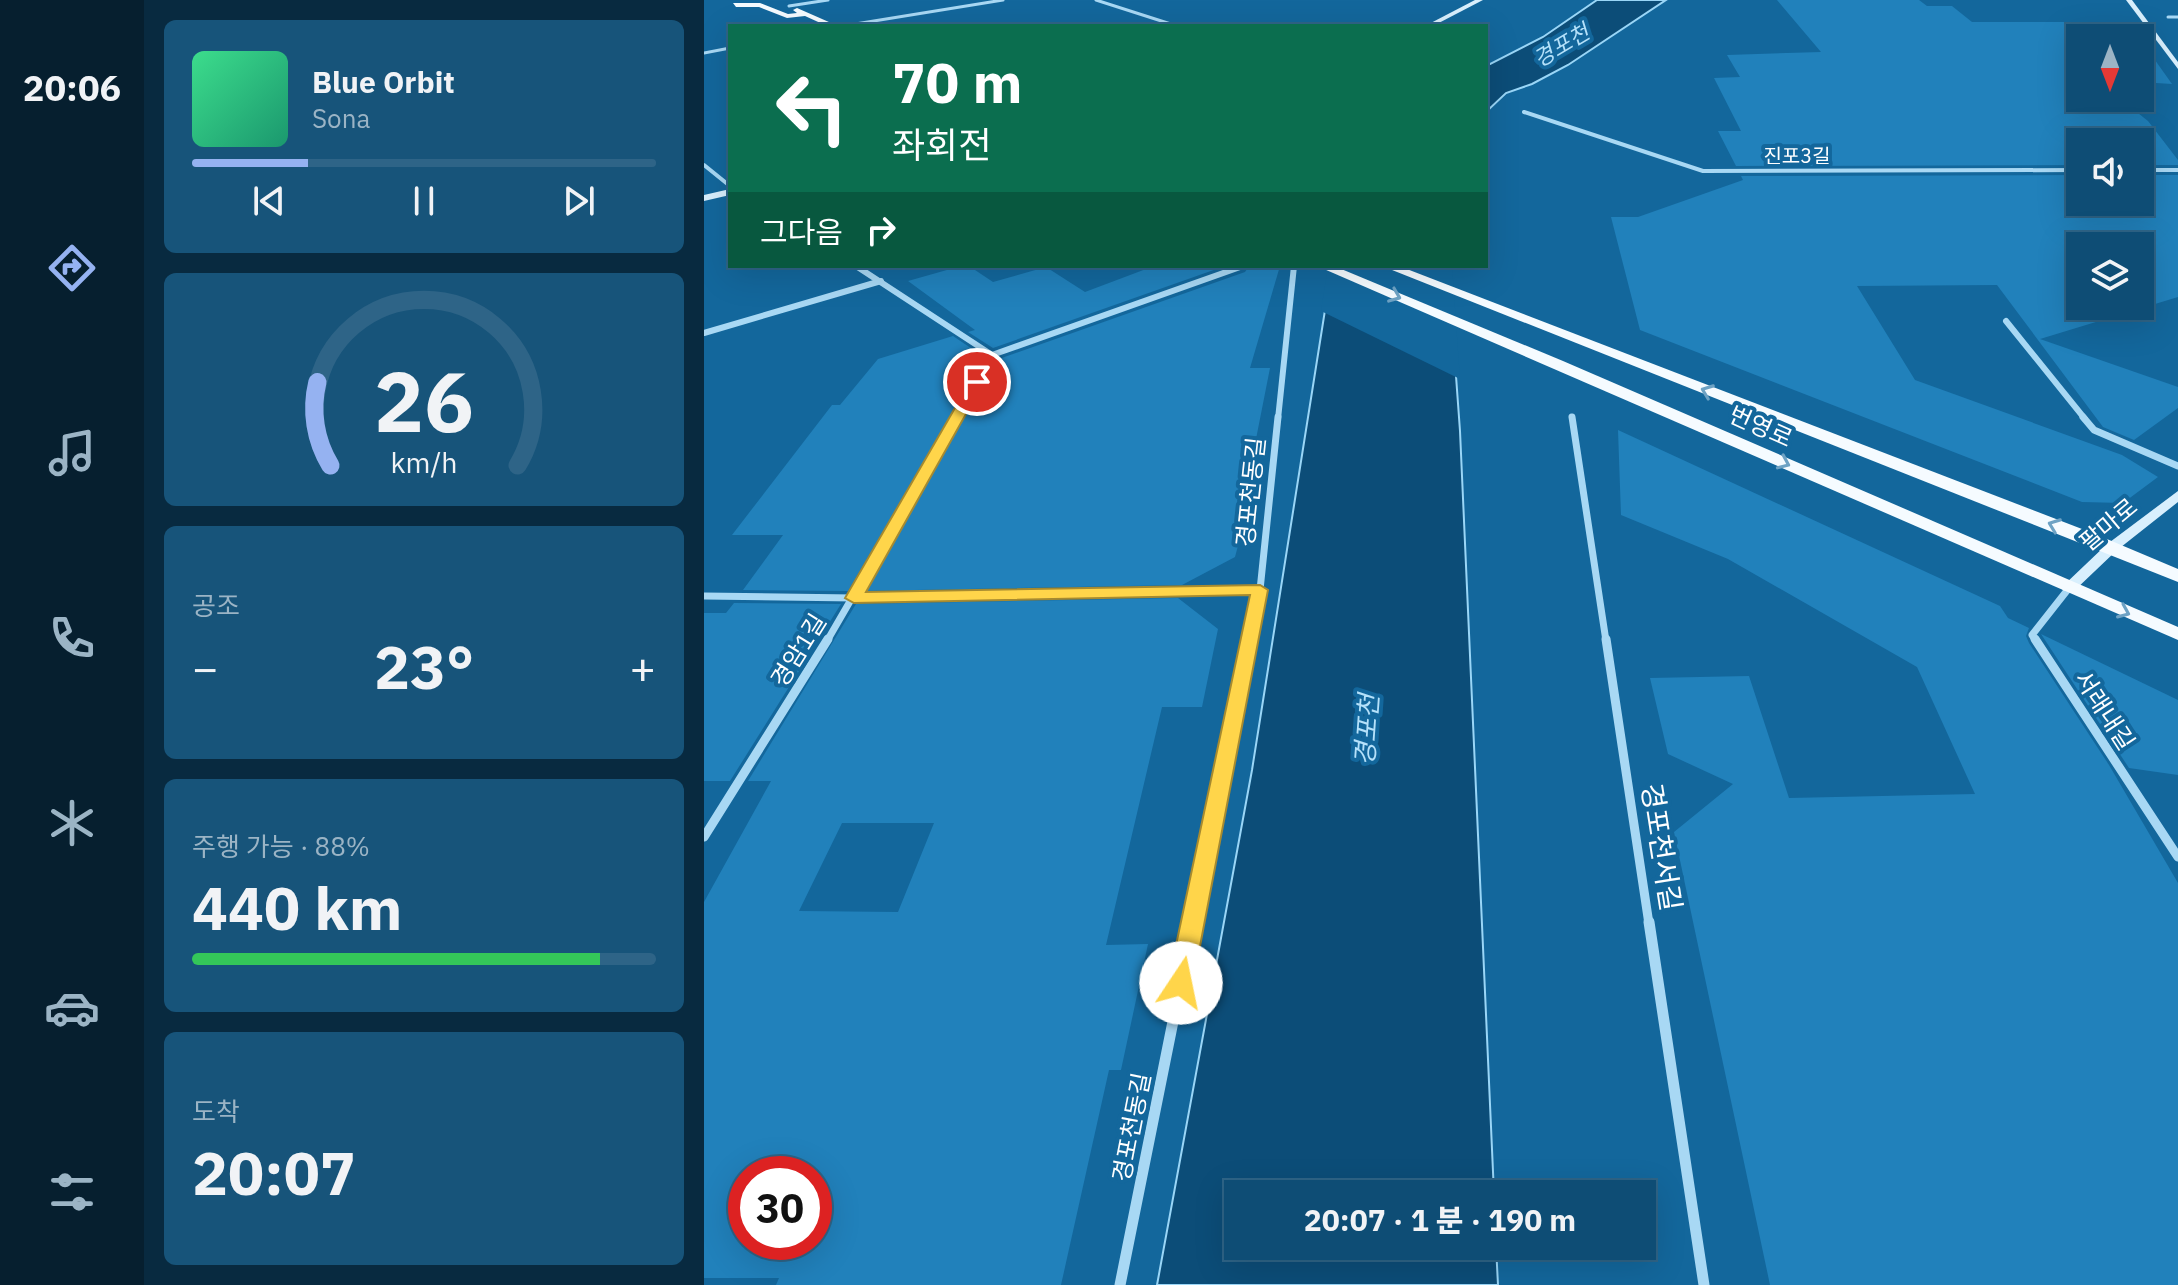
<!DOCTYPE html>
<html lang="ko">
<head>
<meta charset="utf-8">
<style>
	body { margin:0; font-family:"IBM Plex Sans","Noto Sans KR",sans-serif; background:#17547a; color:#f1f3f6; height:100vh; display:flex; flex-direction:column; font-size:30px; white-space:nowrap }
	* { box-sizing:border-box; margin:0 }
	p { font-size:26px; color:#9bb4c5 }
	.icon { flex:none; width:44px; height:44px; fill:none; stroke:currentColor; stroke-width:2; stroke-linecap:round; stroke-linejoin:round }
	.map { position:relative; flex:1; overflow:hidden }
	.side { display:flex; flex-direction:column; gap:20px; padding:20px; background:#082a40; width:560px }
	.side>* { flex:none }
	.banner { position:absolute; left:24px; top:24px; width:760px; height:244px; border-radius:0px; box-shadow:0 8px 32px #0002,0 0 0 2px #2e6487; background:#0b6e4f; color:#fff; overflow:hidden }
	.needle { width:52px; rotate:180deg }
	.controls { position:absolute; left:1362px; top:24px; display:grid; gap:16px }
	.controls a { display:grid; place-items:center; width:88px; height:88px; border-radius:0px; background:#0e4d75; box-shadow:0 8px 32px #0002,0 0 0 2px #2e6487; font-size:40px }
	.speed { position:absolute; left:24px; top:1156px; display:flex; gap:16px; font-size:40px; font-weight:700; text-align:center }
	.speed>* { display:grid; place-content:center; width:104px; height:104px; border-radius:50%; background:#0e4d75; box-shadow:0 8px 32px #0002,0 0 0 2px #2e6487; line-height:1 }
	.speed .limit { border:12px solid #d22; background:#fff; color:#111 }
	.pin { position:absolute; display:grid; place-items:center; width:68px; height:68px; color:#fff; margin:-34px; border:4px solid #fff; border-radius:50%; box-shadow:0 2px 8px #0007 }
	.me { position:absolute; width:88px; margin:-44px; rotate:11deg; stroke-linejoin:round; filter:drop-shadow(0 0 6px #0008) }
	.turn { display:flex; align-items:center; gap:28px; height:168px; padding:0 32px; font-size:36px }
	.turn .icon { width:104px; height:104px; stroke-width:2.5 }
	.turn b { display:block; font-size:56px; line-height:68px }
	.then { display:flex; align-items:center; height:76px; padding:0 32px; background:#0003; gap:16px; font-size:30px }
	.big { font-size:60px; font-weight:800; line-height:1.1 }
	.side .card { flex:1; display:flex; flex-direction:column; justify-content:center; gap:12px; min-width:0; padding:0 28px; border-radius:12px; background:#17547a }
	.side .dial { align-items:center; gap:0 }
	.dial svg { height:208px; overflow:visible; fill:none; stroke:#2e6487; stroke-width:7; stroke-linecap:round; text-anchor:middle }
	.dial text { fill:#f1f3f6; stroke:none }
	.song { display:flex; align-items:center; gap:24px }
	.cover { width:96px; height:96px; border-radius:12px; background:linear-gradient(135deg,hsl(150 70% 55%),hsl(160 70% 35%)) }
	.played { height:8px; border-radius:4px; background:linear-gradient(90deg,#95b2f1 25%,#2e6487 25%) }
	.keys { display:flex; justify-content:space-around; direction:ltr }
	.heat { display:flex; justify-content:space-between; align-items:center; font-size:44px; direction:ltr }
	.charge { height:12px; border-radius:6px; background:linear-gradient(90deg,#34c759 88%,#2e6487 0) }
	.trip { position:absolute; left:520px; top:1180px; width:432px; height:80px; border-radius:0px; background:#0e4d75; box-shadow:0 8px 32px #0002,0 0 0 2px #2e6487; font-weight:800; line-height:80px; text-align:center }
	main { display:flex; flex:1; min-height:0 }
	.tab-bar { display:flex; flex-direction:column; width:144px; justify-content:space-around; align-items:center; background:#061f2f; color:#9bb4c5 }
	.tab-bar .icon { width:56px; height:56px }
	.tab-bar .active { color:#95b2f1 }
	.tab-bar b { font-size:36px; color:#f1f3f6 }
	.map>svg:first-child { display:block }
</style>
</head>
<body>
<main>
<nav class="tab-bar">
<b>20:06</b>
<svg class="icon active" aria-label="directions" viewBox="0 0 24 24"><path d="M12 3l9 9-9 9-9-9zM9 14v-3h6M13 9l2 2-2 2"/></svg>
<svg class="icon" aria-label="music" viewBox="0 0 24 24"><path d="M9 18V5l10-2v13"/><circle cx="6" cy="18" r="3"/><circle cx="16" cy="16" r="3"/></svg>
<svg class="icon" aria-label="phone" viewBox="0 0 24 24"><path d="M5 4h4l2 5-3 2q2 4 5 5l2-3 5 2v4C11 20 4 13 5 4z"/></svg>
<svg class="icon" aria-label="climate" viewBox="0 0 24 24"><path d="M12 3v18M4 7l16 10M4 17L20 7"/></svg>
<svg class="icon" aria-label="car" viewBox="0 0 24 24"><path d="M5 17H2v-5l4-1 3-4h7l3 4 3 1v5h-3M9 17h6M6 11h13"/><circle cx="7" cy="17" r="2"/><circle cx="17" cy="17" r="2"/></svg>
<svg class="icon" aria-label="filters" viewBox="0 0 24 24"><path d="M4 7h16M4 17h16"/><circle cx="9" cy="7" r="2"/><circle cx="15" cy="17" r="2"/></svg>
</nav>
<section class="side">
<div class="card">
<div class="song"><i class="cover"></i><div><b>Blue Orbit</b><p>Sona</p></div></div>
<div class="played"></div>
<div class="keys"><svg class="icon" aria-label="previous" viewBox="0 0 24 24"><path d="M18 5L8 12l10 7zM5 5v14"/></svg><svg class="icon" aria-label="pause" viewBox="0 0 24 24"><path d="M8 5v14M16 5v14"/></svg><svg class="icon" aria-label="next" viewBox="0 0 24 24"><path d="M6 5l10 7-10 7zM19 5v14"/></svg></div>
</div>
<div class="card dial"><svg viewBox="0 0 100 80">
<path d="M14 69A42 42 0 1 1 86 69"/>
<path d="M14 69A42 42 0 0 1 9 37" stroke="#95b2f1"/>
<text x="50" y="56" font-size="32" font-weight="700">26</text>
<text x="50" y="72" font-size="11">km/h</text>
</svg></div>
<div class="card"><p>공조</p>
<div class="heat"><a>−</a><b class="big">23°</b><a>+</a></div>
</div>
<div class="card"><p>주행 가능 · 88%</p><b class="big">440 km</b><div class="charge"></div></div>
<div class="card"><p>도착</p><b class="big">20:07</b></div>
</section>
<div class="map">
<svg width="1474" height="1285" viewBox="0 0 1474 1285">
	<rect width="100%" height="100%" fill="#13679c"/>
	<g fill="#0c4d78" stroke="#9ad6f7" stroke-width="2">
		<polygon points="893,0 962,0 864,65 828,84 802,93 782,112 782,66 839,37"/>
		<polygon points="628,266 744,266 756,431 790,1194 534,1194 534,1246 792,1246 794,1285 453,1285 548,770"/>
	</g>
	<polygon fill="#13679c" points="624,266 748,266 756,379 617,311"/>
	<g fill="#2181bb" fill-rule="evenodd">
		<polygon points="1073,0 1215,0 1223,6 1248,6 1268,22 1424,22 1435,38 1376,38 1376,98 1415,98 1444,121 1474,160 1474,165 1436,165 1436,142 1376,142 1376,165 1032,166 1014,131 1037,131 1010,78 1036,77 1023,55 1117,52"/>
		<polygon points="1436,39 1468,84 1436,82"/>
		<path d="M1376,175V202H1436V175H1474V297L1336,339L1474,387V408L1430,440L1399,427L1293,285L1153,286L1211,380L1418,455L1454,477L1419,503L1378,502L936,330L907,217H934L1039,180L1037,176ZM1376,246H1436V306H1376Z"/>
		<polygon points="257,266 265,266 289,282 342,267 381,292 450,266 521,266 289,348 264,332 271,330 204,281"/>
		<polygon points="545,266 576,266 546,368 566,368 539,505 545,505 531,557 478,585 159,591 292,360 541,272"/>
		<polygon points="249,336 280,357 144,591 39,590 79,535 28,535 128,405 136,405 174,359"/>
		<polygon points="914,430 1296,606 1304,618 1325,628 1322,636 1325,643 1405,765 1474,883 1474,1285 1066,1285 970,832 1029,784 964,754 946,678 1045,676 1085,798 1271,794 1213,667 1024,559 917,515"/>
		<path d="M474,598L514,629L498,707H458L402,945L444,944L417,1070H405L357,1285H72L75,1278H0V902L67,781H44L152,604ZM138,823H230L194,912L95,911ZM42,1174H110V1242H42Z"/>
		<polygon points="30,603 137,604 26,781 0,781 0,613 22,613"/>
		<polygon points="1337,634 1474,700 1474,775 1425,768"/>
	</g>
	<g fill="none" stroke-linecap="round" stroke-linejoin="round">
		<g stroke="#a8d8f4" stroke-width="3">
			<polyline points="392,0 473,26"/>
			<polyline points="85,6 124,0"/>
			<polyline points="1464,17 1474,17"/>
			<polyline points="139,26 299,0"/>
			<polyline points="0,53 26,48"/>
		</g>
		<g stroke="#a8d8f4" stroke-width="4">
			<polyline points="820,112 999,171 1376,170"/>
			<polyline points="0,165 26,186"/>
			<polyline points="1436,170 1474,170"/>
		</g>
		<g stroke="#a8d8f4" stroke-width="6">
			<polyline points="152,266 288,355"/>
			<polyline points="1302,321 1381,419"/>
			<polyline points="0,333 177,281"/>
			<polyline points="252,419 288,355 539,266"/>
			<polyline points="574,419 590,266"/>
		</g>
		<g stroke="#a8d8f4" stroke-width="7">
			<polyline points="868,417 902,641"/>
			<polyline points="1379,417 1390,430 1474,466"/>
			<polyline points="0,596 150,598 556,590"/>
			<polyline points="123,641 253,417"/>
			<polyline points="546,641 556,590 574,417"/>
			<polyline points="1332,641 1328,635 1365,588"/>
		</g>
		<g stroke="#a8d8f4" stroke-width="9">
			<polyline points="902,639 945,924"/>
			<polyline points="1331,639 1474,857"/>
			<polyline points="0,837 124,639"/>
			<polyline points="489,924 546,639"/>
		</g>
		<g stroke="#a8d8f4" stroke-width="11">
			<polyline points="945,922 1000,1285"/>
			<polyline points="416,1285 489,922"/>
		</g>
		<g fill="#d8effd" fill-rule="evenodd">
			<polygon points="771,0 779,0 729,26 721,26"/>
			<polygon points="1422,0 1428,0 1474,62 1474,69"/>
			<polygon points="26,189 26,195 0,201 0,195"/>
			<polygon points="1474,491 1474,502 1412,551 1370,591 1360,591 1357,588 1360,585 1402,545"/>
		</g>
		<g fill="#f5fbff" fill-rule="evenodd">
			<polygon points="29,3 56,3 84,14 93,13 89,10 93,8 134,26 123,26 101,16 83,18 55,7 32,7"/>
			<polygon points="613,266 630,266 859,361 1474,627 1474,640"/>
			<polygon points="678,266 695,266 1391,534 1474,569 1474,582"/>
		</g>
	</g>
	<defs><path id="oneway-chevron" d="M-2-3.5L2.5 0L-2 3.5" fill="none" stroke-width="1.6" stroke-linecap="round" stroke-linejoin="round" transform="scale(2)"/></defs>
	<g stroke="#6da2c4">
		<use href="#oneway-chevron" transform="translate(691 296) rotate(22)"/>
		<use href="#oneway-chevron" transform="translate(1003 391) rotate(-159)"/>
		<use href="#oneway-chevron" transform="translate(1080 463) rotate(24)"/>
		<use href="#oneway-chevron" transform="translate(1350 525) rotate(-159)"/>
		<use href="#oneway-chevron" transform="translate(1420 612) rotate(23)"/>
	</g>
	<polygon fill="#ffd54a" stroke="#a68a30" stroke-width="2" points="273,378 280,382 162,592 556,585 564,590 489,983 485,990 477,993 468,990 464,983 546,595 150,603 141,598 266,382"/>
	<g text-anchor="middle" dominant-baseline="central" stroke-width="8" stroke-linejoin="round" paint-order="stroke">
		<g font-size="20" fill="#fff" stroke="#13679c">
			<text x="1093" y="155">진포3길</text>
		</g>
		<g font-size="22" font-style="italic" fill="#b5e1fa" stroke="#13679c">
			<text transform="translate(857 45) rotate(-31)">경포천</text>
		</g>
		<g font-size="24" fill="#fff" stroke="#13679c">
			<text transform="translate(1057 426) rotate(24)">번영로</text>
			<text transform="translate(546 492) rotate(-84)">경포천동길</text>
			<text transform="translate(1404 524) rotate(-40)">팔마로</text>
			<text transform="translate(94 650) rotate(-58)">경암1길</text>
			<text transform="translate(1401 710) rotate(57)">서래내길</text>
			<text transform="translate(427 1127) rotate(-79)">경포천동길</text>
		</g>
		<g font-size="26" font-style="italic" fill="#b5e1fa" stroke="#13679c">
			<text transform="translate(662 730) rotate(-86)">경포천</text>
		</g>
		<g font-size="28" fill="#fff" stroke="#13679c">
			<text transform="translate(958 847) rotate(81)">경포천서길</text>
		</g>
	</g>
</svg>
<div class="controls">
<a><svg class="needle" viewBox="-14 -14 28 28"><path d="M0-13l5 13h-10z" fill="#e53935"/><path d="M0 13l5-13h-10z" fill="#9bb4c5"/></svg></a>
<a><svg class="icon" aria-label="sound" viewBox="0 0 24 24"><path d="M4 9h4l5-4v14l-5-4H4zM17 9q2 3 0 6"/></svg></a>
<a><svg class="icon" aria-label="layers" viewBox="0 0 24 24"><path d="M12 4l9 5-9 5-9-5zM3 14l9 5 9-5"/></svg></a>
</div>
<div class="speed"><div class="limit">30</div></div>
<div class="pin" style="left:273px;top:382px;background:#d93025"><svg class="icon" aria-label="arrive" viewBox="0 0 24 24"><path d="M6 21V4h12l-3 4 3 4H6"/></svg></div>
<svg class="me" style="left:477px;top:983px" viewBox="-20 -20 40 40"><circle r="19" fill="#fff"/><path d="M0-13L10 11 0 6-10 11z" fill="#ffd54a"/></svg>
<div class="trip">20:07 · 1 분 · 190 m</div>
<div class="banner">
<div class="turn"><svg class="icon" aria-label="left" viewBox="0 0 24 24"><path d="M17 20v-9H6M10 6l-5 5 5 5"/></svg><div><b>70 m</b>좌회전</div></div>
<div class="then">그다음<svg class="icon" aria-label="right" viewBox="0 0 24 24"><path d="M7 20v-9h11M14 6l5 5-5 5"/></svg></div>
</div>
</div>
</main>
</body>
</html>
